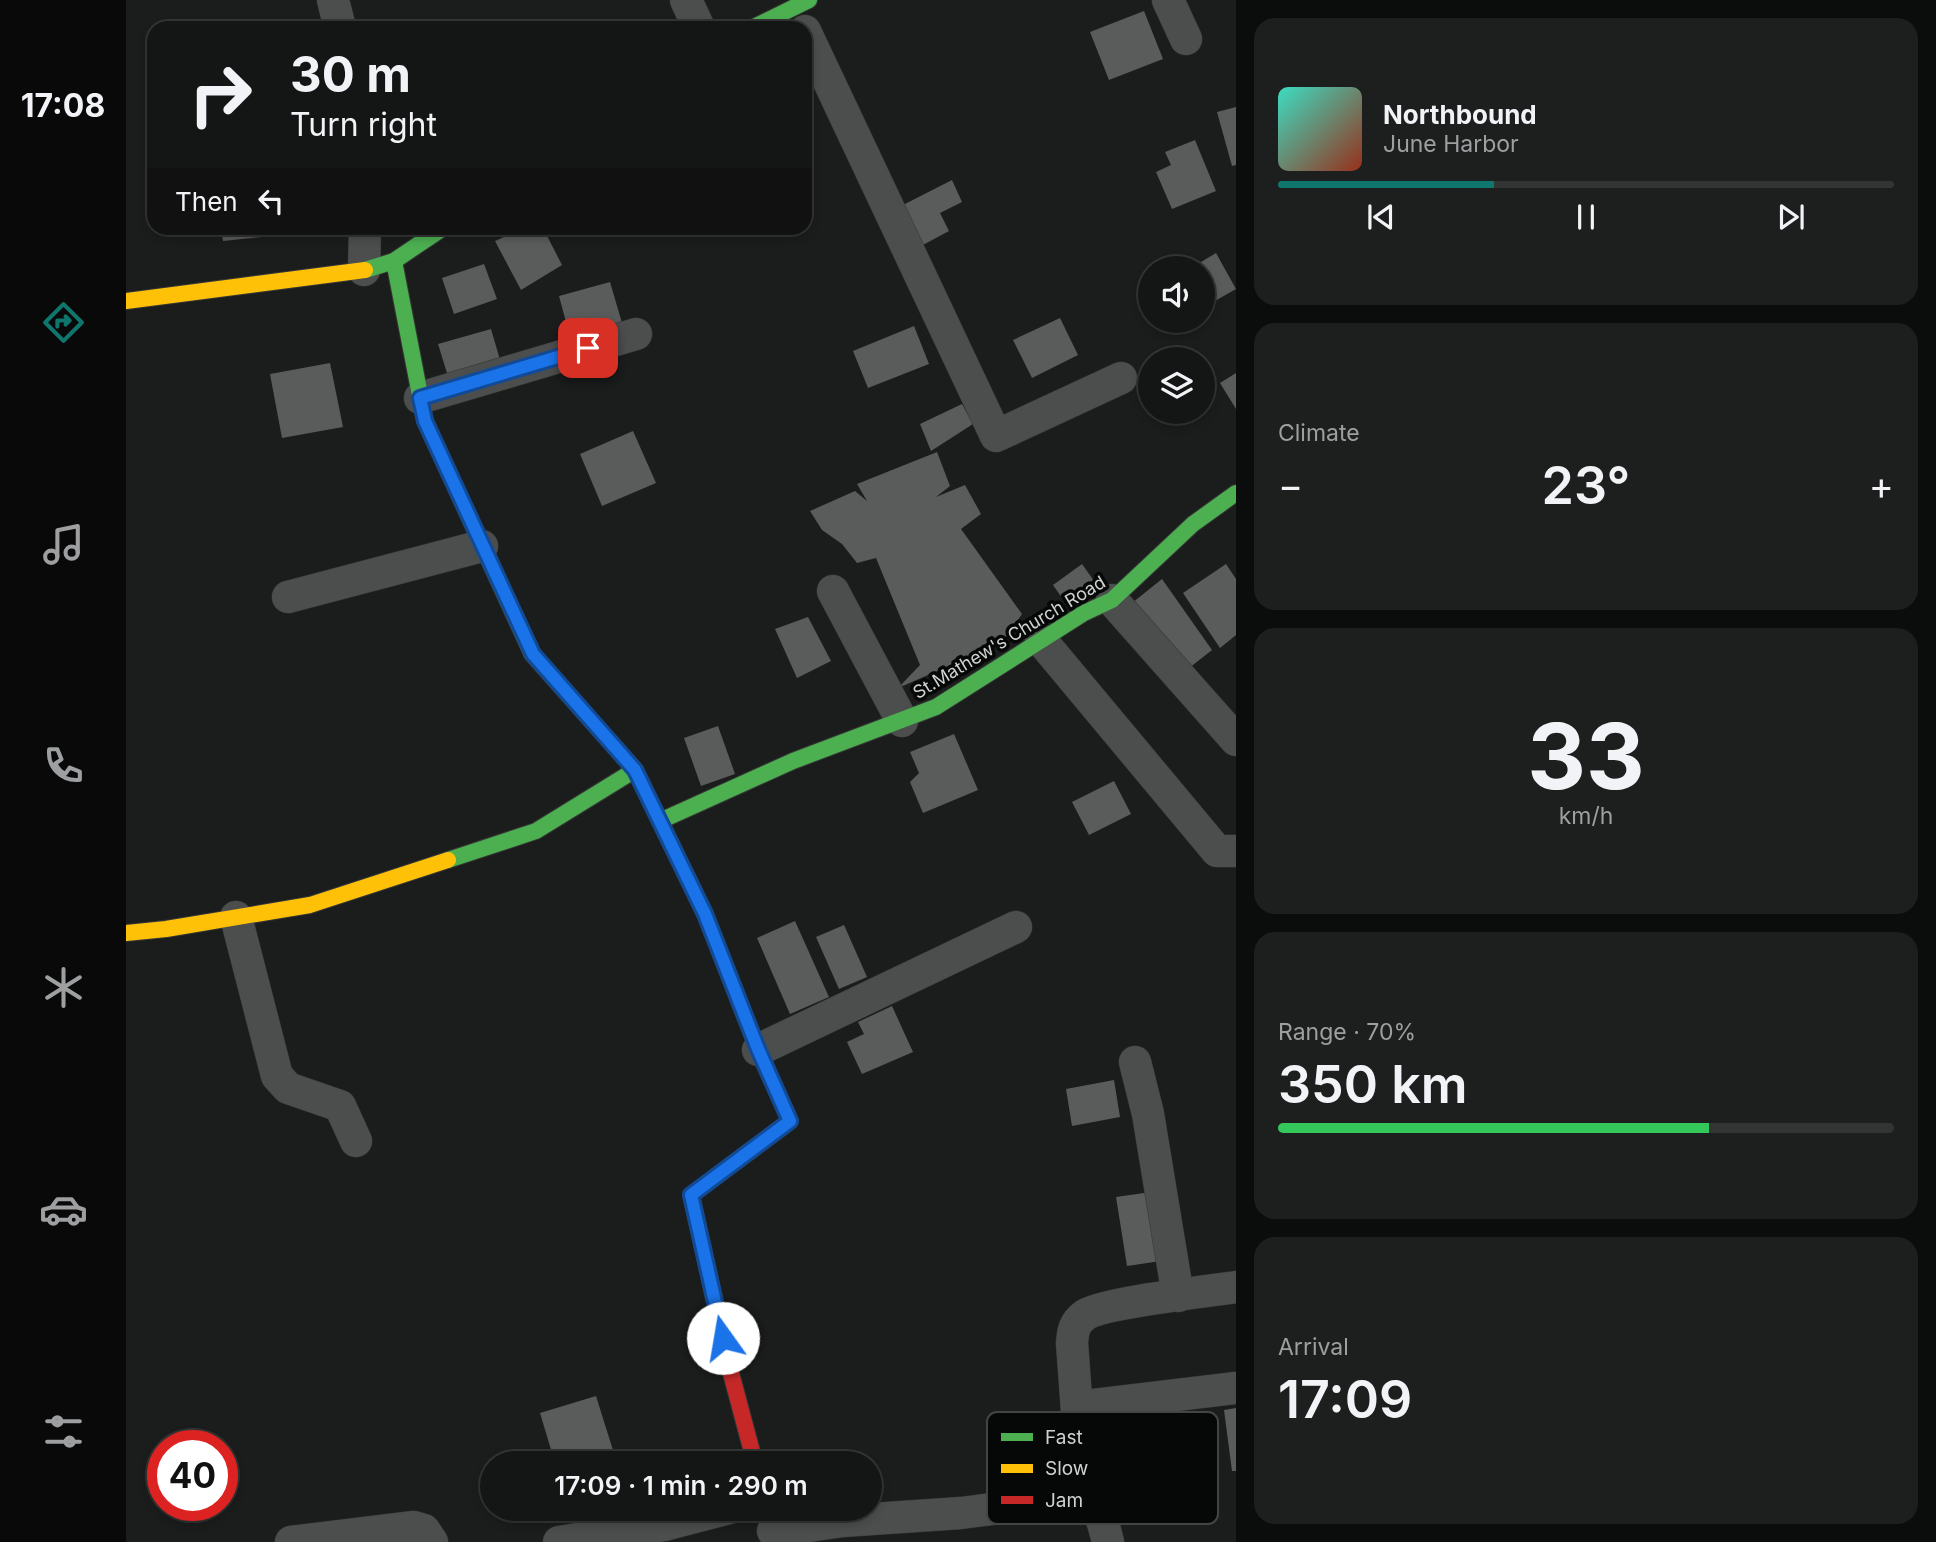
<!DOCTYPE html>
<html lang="en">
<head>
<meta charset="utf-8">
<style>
	body { margin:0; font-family:Inter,sans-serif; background:#1d1f1e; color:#f1f3f6; height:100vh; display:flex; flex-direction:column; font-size:26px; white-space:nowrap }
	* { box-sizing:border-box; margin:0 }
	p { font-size:23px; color:#9d9fa0 }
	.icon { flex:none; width:38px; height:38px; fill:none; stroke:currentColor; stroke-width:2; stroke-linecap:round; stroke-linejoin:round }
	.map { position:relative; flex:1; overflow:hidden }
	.panel { display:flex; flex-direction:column; gap:18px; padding:18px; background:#0b0c0c; width:700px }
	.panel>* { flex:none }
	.top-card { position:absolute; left:21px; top:21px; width:665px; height:214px; border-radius:21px; box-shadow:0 4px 10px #0003,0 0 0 2px #333534; background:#141615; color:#f1f3f6; overflow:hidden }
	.controls { position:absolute; left:1012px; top:256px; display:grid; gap:14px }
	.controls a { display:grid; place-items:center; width:77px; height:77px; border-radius:50%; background:#141615; box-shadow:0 4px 10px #0003,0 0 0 2px #333534; font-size:35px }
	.speed { position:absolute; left:21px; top:1430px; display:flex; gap:14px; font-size:35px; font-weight:700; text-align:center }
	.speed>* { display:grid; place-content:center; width:91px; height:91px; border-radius:50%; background:#141615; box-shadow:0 4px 10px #0003,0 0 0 2px #333534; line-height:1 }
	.speed .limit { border:10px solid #d22; background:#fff; color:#111 }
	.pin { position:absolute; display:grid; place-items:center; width:60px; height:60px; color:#fff; margin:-30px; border-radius:14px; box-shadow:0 4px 10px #0006 }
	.me { position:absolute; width:77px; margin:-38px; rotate:347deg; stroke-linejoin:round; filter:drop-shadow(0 0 5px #0008) }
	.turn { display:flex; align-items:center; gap:24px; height:147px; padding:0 28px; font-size:32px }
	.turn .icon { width:91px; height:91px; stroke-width:2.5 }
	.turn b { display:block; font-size:49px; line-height:60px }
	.then { display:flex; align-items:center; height:66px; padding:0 28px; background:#0003; gap:14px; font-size:26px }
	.big { font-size:52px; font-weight:600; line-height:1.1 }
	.panel .widget { flex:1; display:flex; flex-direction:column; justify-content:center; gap:10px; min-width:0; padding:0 24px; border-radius:21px; background:#1d1f1e }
	.panel .dial { align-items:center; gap:0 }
	.dial b { font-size:91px; line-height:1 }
	.song { display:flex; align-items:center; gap:21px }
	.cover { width:84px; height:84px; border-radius:10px; background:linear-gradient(135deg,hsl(170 70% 55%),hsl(10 70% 35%)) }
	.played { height:7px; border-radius:4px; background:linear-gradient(90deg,#0f766e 35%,#333534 35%) }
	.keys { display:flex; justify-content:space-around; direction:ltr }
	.heat { display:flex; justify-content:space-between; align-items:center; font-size:38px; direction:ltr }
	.charge { height:10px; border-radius:5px; background:linear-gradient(90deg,#34c759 70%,#333534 0) }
	.trip { position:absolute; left:354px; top:1451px; width:402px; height:70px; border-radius:35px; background:#141615; box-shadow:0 4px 10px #0003,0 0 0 2px #333534; font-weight:600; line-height:70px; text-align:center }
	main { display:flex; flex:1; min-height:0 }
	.tabs { display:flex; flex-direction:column; width:126px; justify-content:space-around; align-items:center; background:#080908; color:#9d9fa0 }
	.tabs .icon { width:49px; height:49px }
	.tabs .current { color:#0f766e }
	.tabs b { font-size:32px; color:#f1f3f6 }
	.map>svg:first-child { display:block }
</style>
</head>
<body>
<main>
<nav class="tabs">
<b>17:08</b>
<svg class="icon current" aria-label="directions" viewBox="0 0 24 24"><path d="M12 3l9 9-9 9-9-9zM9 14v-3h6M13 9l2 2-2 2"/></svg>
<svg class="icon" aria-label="music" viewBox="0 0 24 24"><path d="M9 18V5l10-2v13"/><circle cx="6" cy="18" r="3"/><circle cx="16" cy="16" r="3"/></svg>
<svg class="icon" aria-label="phone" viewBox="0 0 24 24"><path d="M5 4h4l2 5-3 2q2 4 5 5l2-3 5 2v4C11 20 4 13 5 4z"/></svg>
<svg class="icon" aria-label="climate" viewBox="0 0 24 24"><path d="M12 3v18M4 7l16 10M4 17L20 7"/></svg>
<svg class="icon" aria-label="car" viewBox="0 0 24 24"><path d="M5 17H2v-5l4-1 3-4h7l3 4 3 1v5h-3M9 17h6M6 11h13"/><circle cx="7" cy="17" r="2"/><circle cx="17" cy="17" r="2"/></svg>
<svg class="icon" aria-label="filters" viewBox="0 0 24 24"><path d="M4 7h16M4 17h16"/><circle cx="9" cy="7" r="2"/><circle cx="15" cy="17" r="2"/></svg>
</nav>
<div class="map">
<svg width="1110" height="1542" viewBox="0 0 1110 1542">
	<rect width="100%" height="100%" fill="#1b1d1c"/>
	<g fill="#5a5b5b">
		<polygon points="1018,11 1037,59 983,80 964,32"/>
		<polygon points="1110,107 1110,165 1106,166 1091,112"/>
		<polygon points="1069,140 1090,191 1046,209 1030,172 1045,165 1039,152"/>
		<polygon points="826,180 836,202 814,213 823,231 795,246 775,206"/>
		<polygon points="95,228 154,228 155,235 97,241"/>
		<polygon points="398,228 417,228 436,265 395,290 369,241"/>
		<polygon points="1090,253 1110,289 1080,306 1076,300 1076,268 1065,268"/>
		<polygon points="358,264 371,299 328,314 316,278"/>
		<polygon points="484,282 496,323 444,337 433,296"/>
		<polygon points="934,318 952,355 906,378 887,340"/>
		<polygon points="788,326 803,364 742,388 727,351"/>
		<polygon points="365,329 377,370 325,386 312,344"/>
		<polygon points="204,363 217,427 156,438 144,374"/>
		<polygon points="1110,373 1110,409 1094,383"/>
		<polygon points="836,404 847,424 805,451 794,424"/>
		<polygon points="507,431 530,483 476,506 454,454"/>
		<polygon points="811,452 824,486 810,497 839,485 855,514 835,529 896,614 876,643 772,688 794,665 750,558 731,563 716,544 696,530 684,511 729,491 741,501 731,484"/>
		<polygon points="956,564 973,588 943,608 927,585"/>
		<polygon points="1100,564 1110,579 1110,635 1094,648 1057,593"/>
		<polygon points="1036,579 1086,650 1058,672 1006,603"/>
		<polygon points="682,617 705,661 671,678 649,629"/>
		<polygon points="592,726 609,774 575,786 558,738"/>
		<polygon points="828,734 852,790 797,813 784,782 793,773 784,752"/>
		<polygon points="988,781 1005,814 963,835 946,802"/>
		<polygon points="669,921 703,997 664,1014 631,938"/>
		<polygon points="718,925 741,977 713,989 690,937"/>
		<polygon points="766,1006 787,1052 736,1074 721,1042 738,1034 732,1022"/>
		<polygon points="988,1080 994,1117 946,1126 940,1089"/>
		<polygon points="1025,1192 1035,1261 1001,1266 990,1197"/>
		<polygon points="470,1396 491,1463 429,1463 414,1413"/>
		<polygon points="1110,1408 1110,1471 1106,1471 1098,1410"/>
	</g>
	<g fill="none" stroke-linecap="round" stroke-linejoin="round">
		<g stroke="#363837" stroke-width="33">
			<g id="street">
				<polyline points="207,0 214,28"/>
				<polyline points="560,0 573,28"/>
				<polyline points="1042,0 1060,39"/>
				<polyline points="679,31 870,436 995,378"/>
				<polyline points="238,270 239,228"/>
				<polyline points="294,398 510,334"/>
				<polyline points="707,591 776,721"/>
				<polyline points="162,597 356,546"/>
				<polyline points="986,600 1110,740"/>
				<polyline points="915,640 1091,851 1110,851"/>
				<polyline points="110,917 151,1076 162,1088 214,1106 230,1141"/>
				<polyline points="632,1050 890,927"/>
				<polyline points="1009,1062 1022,1114 1052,1296"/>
				<polyline points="951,1407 1110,1388"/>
				<path d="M950,1482C970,1491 977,1522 982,1542"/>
				<path d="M647,1531L717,1521L835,1513L919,1502L940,1491L950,1482L955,1466L946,1343C947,1331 948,1323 959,1315C976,1303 1083,1291 1110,1287"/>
				<polyline points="165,1542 288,1527 298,1530 306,1542"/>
				<polyline points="433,1542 538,1525 603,1508"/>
			</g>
		</g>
		<g stroke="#363837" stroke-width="18">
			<g id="fast">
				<polyline points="626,28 683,0"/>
				<polyline points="268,261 299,421 406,654 509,770 410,831 322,860"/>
				<polyline points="239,270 268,261 317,228"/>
				<polyline points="509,770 579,914 632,1050 664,1121 565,1195 584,1280"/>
				<polyline points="534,821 667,761 810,707 958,613 986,600 1067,524 1110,493"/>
			</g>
		</g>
		<g stroke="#363837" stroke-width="18">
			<g id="slow">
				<polyline points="0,301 239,270"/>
				<polyline points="0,933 40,929 184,905 322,860"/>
			</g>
		</g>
		<g stroke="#363837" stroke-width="18">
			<polyline id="jam" points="584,1280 602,1362 629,1463"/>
		</g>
		<use href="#street" stroke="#4c4e4d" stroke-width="32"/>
		<use href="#fast" stroke="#4caf50" stroke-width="16"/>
		<use href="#slow" stroke="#ffc107" stroke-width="16"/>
		<use href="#jam" stroke="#c62828" stroke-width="16"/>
	</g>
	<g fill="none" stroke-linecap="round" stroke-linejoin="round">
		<g stroke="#114b97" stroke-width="18">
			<polyline id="route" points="462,348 294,398 299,421 407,654 509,770 579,914 632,1049 664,1121 565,1195 597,1338"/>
		</g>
		<use href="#route" stroke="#1a73e8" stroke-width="12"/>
	</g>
	<g text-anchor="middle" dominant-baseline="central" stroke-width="7" stroke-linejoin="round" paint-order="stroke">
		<g font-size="18" fill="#d0d2d2" stroke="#060807">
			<text transform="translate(883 637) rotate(-31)">St.Mathew's Church Road</text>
		</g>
	</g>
	<rect x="861" y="1412" width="231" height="112" rx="10" fill="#060807" stroke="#434544" stroke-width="2"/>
	<rect x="875" y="1433" width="32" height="8" fill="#4caf50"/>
	<rect x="875" y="1464" width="32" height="9" fill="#ffc107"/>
	<rect x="875" y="1496" width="32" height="8" fill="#c62828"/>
	<g font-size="19" fill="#d0d2d2">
		<text x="919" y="1444">Fast</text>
		<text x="919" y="1475">Slow</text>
		<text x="919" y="1507">Jam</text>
	</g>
</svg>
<div class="controls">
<a><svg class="icon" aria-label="sound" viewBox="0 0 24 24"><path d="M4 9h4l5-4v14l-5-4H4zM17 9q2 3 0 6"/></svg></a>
<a><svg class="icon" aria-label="layers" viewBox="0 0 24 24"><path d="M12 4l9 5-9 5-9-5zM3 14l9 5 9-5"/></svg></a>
</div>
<div class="speed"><div class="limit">40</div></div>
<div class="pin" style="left:462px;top:348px;background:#d93025"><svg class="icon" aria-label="arrive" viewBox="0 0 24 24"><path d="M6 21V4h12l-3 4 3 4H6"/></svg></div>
<svg class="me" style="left:597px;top:1338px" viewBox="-20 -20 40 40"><circle r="19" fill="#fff"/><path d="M0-13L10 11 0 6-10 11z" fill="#1a73e8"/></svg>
<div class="trip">17:09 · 1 min · 290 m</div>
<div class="top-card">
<div class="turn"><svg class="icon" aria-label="right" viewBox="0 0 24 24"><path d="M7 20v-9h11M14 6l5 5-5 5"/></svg><div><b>30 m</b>Turn right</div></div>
<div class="then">Then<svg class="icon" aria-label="left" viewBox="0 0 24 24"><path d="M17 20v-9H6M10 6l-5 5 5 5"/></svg></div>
</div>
</div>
<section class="panel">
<div class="widget">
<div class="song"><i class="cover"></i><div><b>Northbound</b><p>June Harbor</p></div></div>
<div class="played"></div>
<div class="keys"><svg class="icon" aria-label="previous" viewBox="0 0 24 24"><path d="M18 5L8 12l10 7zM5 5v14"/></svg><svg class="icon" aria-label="pause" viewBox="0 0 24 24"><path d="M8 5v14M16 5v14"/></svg><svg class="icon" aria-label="next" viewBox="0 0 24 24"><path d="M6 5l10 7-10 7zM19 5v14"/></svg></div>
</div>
<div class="widget"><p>Climate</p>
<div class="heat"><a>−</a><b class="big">23°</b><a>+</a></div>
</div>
<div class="widget dial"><b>33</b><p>km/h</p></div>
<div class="widget"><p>Range · 70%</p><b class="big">350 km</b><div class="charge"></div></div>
<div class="widget"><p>Arrival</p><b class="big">17:09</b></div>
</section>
</main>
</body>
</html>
